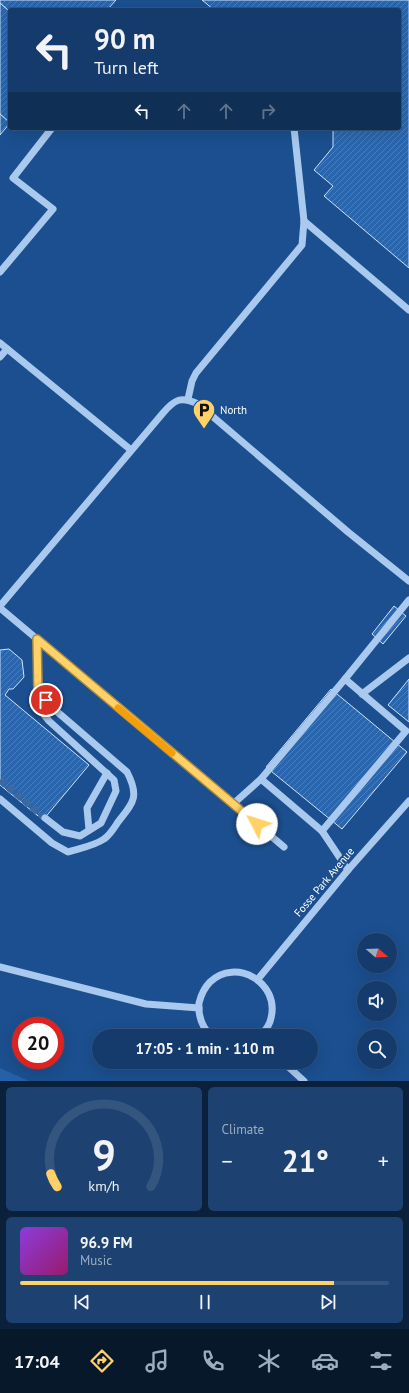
<!DOCTYPE html>
<html lang="en">
<head>
<meta charset="utf-8">
<style>
	body { margin:0; font-family:"PT Sans",sans-serif; background:#1d4271; color:#f1f3f6; height:100vh; display:flex; flex-direction:column; font-size:15px; white-space:nowrap }
	* { box-sizing:border-box; margin:0 }
	p { font-size:13px; color:#9dadc1 }
	.icon { flex:none; width:22px; height:22px; fill:none; stroke:currentColor; stroke-width:2; stroke-linecap:round; stroke-linejoin:round }
	.map { position:relative; height:1081px; overflow:hidden }
	.side { display:flex; flex-direction:column; gap:6px; padding:6px; background:#0b203b; flex:1 }
	.side>* { flex:none }
	.guide { position:absolute; left:8px; top:8px; width:393px; height:122px; border-radius:4px; box-shadow:0 4px 16px #0002,0 0 0 1px #33557e; background:#143b6b; color:#f1f3f6; overflow:hidden }
	.needle { width:26px; rotate:109deg }
	.tools { position:absolute; left:357px; top:933px; display:grid; gap:8px }
	.tools a { display:grid; place-items:center; width:40px; height:40px; border-radius:50%; background:#143b6b; box-shadow:0 4px 16px #0002,0 0 0 1px #33557e; font-size:20px }
	.speed { position:absolute; left:12px; top:1017px; display:flex; gap:8px; font-size:20px; font-weight:700; text-align:center }
	.speed>* { display:grid; place-content:center; width:52px; height:52px; border-radius:50%; background:#143b6b; box-shadow:0 4px 16px #0002,0 0 0 1px #33557e; line-height:1 }
	.speed .limit { border:6px solid #d22; background:#fff; color:#111 }
	.pin { position:absolute; display:grid; place-items:center; width:34px; height:34px; color:#fff; margin:-17px; border:2px solid #fff; border-radius:50%; box-shadow:0 1px 4px #0007 }
	.me { position:absolute; width:44px; margin:-22px; rotate:310deg; stroke-linejoin:round; filter:drop-shadow(0 0 3px #0008) }
	.turn { display:flex; align-items:center; gap:14px; height:84px; padding:0 20px; font-size:18px }
	.turn .icon { width:52px; height:52px; stroke-width:2.5 }
	.turn b { display:block; font-size:28px; line-height:34px }
	.lanes { display:flex; align-items:center; height:38px; padding:0 20px; background:#0003; justify-content:center; gap:20px; direction:ltr }
	.lanes .off { opacity:.35 }
	.big { font-size:30px; font-weight:600; line-height:1.1 }
	.side .tile { flex:1; display:flex; flex-direction:column; justify-content:center; gap:6px; min-width:0; padding:0 14px; border-radius:6px; background:#1d4271 }
	.side .dial { align-items:center; gap:0 }
	.dial svg { height:104px; overflow:visible; fill:none; stroke:#33557e; stroke-width:7; stroke-linecap:round; text-anchor:middle }
	.dial text { fill:#f1f3f6; stroke:none }
	.song { display:flex; align-items:center; gap:12px }
	.cover { width:48px; height:48px; border-radius:6px; background:linear-gradient(135deg,hsl(270 70% 55%),hsl(320 70% 35%)) }
	.played { height:4px; border-radius:2px; background:linear-gradient(90deg,#ffd166 85%,#33557e 85%) }
	.keys { display:flex; justify-content:space-around; direction:ltr }
	.heat { display:flex; justify-content:space-between; align-items:center; font-size:22px; direction:ltr }
	.side .tiles { flex:1; display:grid; gap:6px; grid-template-columns:1fr 1fr }
	.tile:last-child { grid-column:span 2 }
	.trip { position:absolute; left:92px; top:1029px; width:226px; height:40px; border-radius:20px; background:#143b6b; box-shadow:0 4px 16px #0002,0 0 0 1px #33557e; font-weight:600; line-height:40px; text-align:center }
	.tab-bar { display:flex; height:64px; justify-content:space-around; align-items:center; background:#08182b; color:#9dadc1 }
	.tab-bar .icon { width:28px; height:28px }
	.tab-bar .active { color:#ffd166 }
	.tab-bar b { font-size:18px; color:#f1f3f6 }
	.map>svg:first-child { display:block }
</style>
</head>
<body>
<div class="map">
<svg width="409" height="1081" viewBox="0 0 409 1081">
	<defs>
		<pattern id="building-hatch" width="6" height="6" patternUnits="userSpaceOnUse"><rect width="6" height="6" fill="#2a66ad"/><path d="M-1 1l2-2M0 6l6-6M5 7l2-2" fill="none" stroke="#4a7db9"/></pattern>
	</defs>
	<rect width="100%" height="100%" fill="#1b4f8f"/>
	<polygon fill="#2461a8" points="0,1068 29,1081 0,1081"/>
	<g fill="url(#building-hatch)" stroke="#cfe3fa">
		<polygon points="0,0 116,0 107,10 10,10 10,12 0,3"/>
		<polygon points="202,0 409,0 409,268 324,196 333,186 314,170 333,147 333,128 399,128 399,10 214,10"/>
		<polygon points="0,3 10,12 10,123 0,114"/>
		<polygon points="0,114 10,123 0,135"/>
		<polygon points="394,606 406,616 383,644 372,634"/>
		<polygon points="9,649 22,660 24,677 13,689 9,689 5,695 89,765 43,820 0,785 0,650"/>
		<polygon points="409,679 409,722 388,705"/>
		<polygon points="331,689 407,752 342,829 266,767"/>
	</g>
	<g fill="none" stroke-linecap="round" stroke-linejoin="round">
		<polyline stroke="#3d69a0" stroke-width="7" stroke-dasharray="7 3.5" stroke-linecap="butt" points="0,780 45,818"/>
		<g stroke="#a9c9ee" stroke-width="7">
			<polyline points="304,221 409,310"/>
			<polyline points="0,272 53,209 13,178 52,128"/>
			<polyline points="0,343 131,450"/>
			<polyline points="0,357 7,349"/>
			<polyline points="188,399 192,381 196,373 302,245 304,221 294,128"/>
			<path d="M0,606L163,413C175,399 181,396 198,404L348,532L409,581"/>
			<polyline points="0,608 284,847"/>
			<polyline points="38,692 42,712 49,721 114,780 116,791 101,823 80,836 63,832 45,818"/>
			<polyline points="362,694 409,658"/>
			<path d="M0,799L52,843L68,852C80,848 94,846 104,839C110,835 114,828 118,822C133,803 140,797 127,772L54,709L38,692L37,639"/>
			<polyline points="233,804 261,779"/>
			<polyline points="89,830 87,808 107,773"/>
			<polyline points="322,831 406,731 345,679"/>
			<polyline points="348,870 322,831 261,779 345,679 409,600"/>
			<polyline points="0,967 146,1004 199,1008"/>
			<polyline points="258,979 348,870 409,801"/>
			<path d="M211,1036C202,1027 198,1016 199,1003C201,995 204,988 210,982C236,957 280,983 271,1018C270,1025 265,1031 260,1036"/>
			<polyline points="283,1062 304,1081"/>
		</g>
	</g>
	<g fill="none" stroke-linecap="round" stroke-linejoin="round">
		<g stroke="#a68842" stroke-width="10">
			<polyline id="route" points="46,700 38,692 37,639 257,824"/>
		</g>
		<use href="#route" stroke="#ffd166" stroke-width="7"/>
		<polyline stroke="#f59e0b" stroke-width="7" points="118,708 172,753"/>
	</g>
	<defs>
		<g id="parking-pin" transform="scale(1.15)"><path d="M0 17L-7.5 6A9.5 9.5 0 1 1 7.5 6Z" fill="#ffd166" stroke="#1b4f8f"/><path d="M-3.5-5.5H1a3.5 3.5 0 0 1 0 7H-1V5.5H-3.5ZM-1-3.4V-.6H.8a1.4 1.4 0 0 0 0-2.8Z" fill="#111"/></g>
	</defs>
	<g fill-rule="evenodd">
		<use href="#parking-pin" x="204" y="410"/>
	</g>
	<g text-anchor="middle" dominant-baseline="central" stroke-width="4" stroke-linejoin="round" paint-order="stroke">
		<g font-size="11" fill="#fff" stroke="#1b4f8f" text-anchor="start">
			<text x="220" y="410">North</text>
		</g>
		<g font-size="11" fill="#fff" stroke="#1b4f8f">
			<text transform="translate(324 882) rotate(-50)">Fosse Park Avenue</text>
		</g>
	</g>
</svg>
<div class="tools">
<a><svg class="needle" viewBox="-14 -14 28 28"><path d="M0-13l5 13h-10z" fill="#e53935"/><path d="M0 13l5-13h-10z" fill="#9dadc1"/></svg></a>
<a><svg class="icon" aria-label="sound" viewBox="0 0 24 24"><path d="M4 9h4l5-4v14l-5-4H4zM17 9q2 3 0 6"/></svg></a>
<a><svg class="icon" aria-label="search" viewBox="0 0 24 24"><circle cx="10" cy="10" r="6"/><path d="M15 15l6 6"/></svg></a>
</div>
<div class="speed"><div class="limit">20</div></div>
<div class="pin" style="left:46px;top:700px;background:#d93025"><svg class="icon" aria-label="arrive" viewBox="0 0 24 24"><path d="M6 21V4h12l-3 4 3 4H6"/></svg></div>
<svg class="me" style="left:257px;top:824px" viewBox="-20 -20 40 40"><circle r="19" fill="#fff"/><path d="M0-13L10 11 0 6-10 11z" fill="#ffd166"/></svg>
<div class="trip">17:05 · 1 min · 110 m</div>
<div class="guide">
<div class="turn"><svg class="icon" aria-label="left" viewBox="0 0 24 24"><path d="M17 20v-9H6M10 6l-5 5 5 5"/></svg><div><b>90 m</b>Turn left</div></div>
<div class="lanes"><svg class="icon" aria-label="left" viewBox="0 0 24 24"><path d="M17 20v-9H6M10 6l-5 5 5 5"/></svg><svg class="icon off" aria-label="ahead" viewBox="0 0 24 24"><path d="M12 20V5M6 11l6-6 6 6"/></svg><svg class="icon off" aria-label="ahead" viewBox="0 0 24 24"><path d="M12 20V5M6 11l6-6 6 6"/></svg><svg class="icon off" aria-label="right" viewBox="0 0 24 24"><path d="M7 20v-9h11M14 6l5 5-5 5"/></svg></div>
</div>
</div>
<section class="side">
<div class="tiles">
<div class="tile dial"><svg viewBox="0 0 100 80">
<path d="M14 69A42 42 0 1 1 86 69"/>
<path d="M14 69A42 42 0 0 1 9 59" stroke="#ffd166"/>
<text x="50" y="56" font-size="32" font-weight="700">9</text>
<text x="50" y="72" font-size="11">km/h</text>
</svg></div>
<div class="tile"><p>Climate</p>
<div class="heat"><a>−</a><b class="big">21°</b><a>+</a></div>
</div>
<div class="tile">
<div class="song"><i class="cover"></i><div><b>96.9 FM</b><p>Music</p></div></div>
<div class="played"></div>
<div class="keys"><svg class="icon" aria-label="previous" viewBox="0 0 24 24"><path d="M18 5L8 12l10 7zM5 5v14"/></svg><svg class="icon" aria-label="pause" viewBox="0 0 24 24"><path d="M8 5v14M16 5v14"/></svg><svg class="icon" aria-label="next" viewBox="0 0 24 24"><path d="M6 5l10 7-10 7zM19 5v14"/></svg></div>
</div>
</div>
</section>
<nav class="tab-bar">
<b>17:04</b>
<svg class="icon active" aria-label="directions" viewBox="0 0 24 24"><path d="M12 3l9 9-9 9-9-9zM9 14v-3h6M13 9l2 2-2 2"/></svg>
<svg class="icon" aria-label="music" viewBox="0 0 24 24"><path d="M9 18V5l10-2v13"/><circle cx="6" cy="18" r="3"/><circle cx="16" cy="16" r="3"/></svg>
<svg class="icon" aria-label="phone" viewBox="0 0 24 24"><path d="M5 4h4l2 5-3 2q2 4 5 5l2-3 5 2v4C11 20 4 13 5 4z"/></svg>
<svg class="icon" aria-label="climate" viewBox="0 0 24 24"><path d="M12 3v18M4 7l16 10M4 17L20 7"/></svg>
<svg class="icon" aria-label="car" viewBox="0 0 24 24"><path d="M5 17H2v-5l4-1 3-4h7l3 4 3 1v5h-3M9 17h6M6 11h13"/><circle cx="7" cy="17" r="2"/><circle cx="17" cy="17" r="2"/></svg>
<svg class="icon" aria-label="filters" viewBox="0 0 24 24"><path d="M4 7h16M4 17h16"/><circle cx="9" cy="7" r="2"/><circle cx="15" cy="17" r="2"/></svg>
</nav>
</body>
</html>
